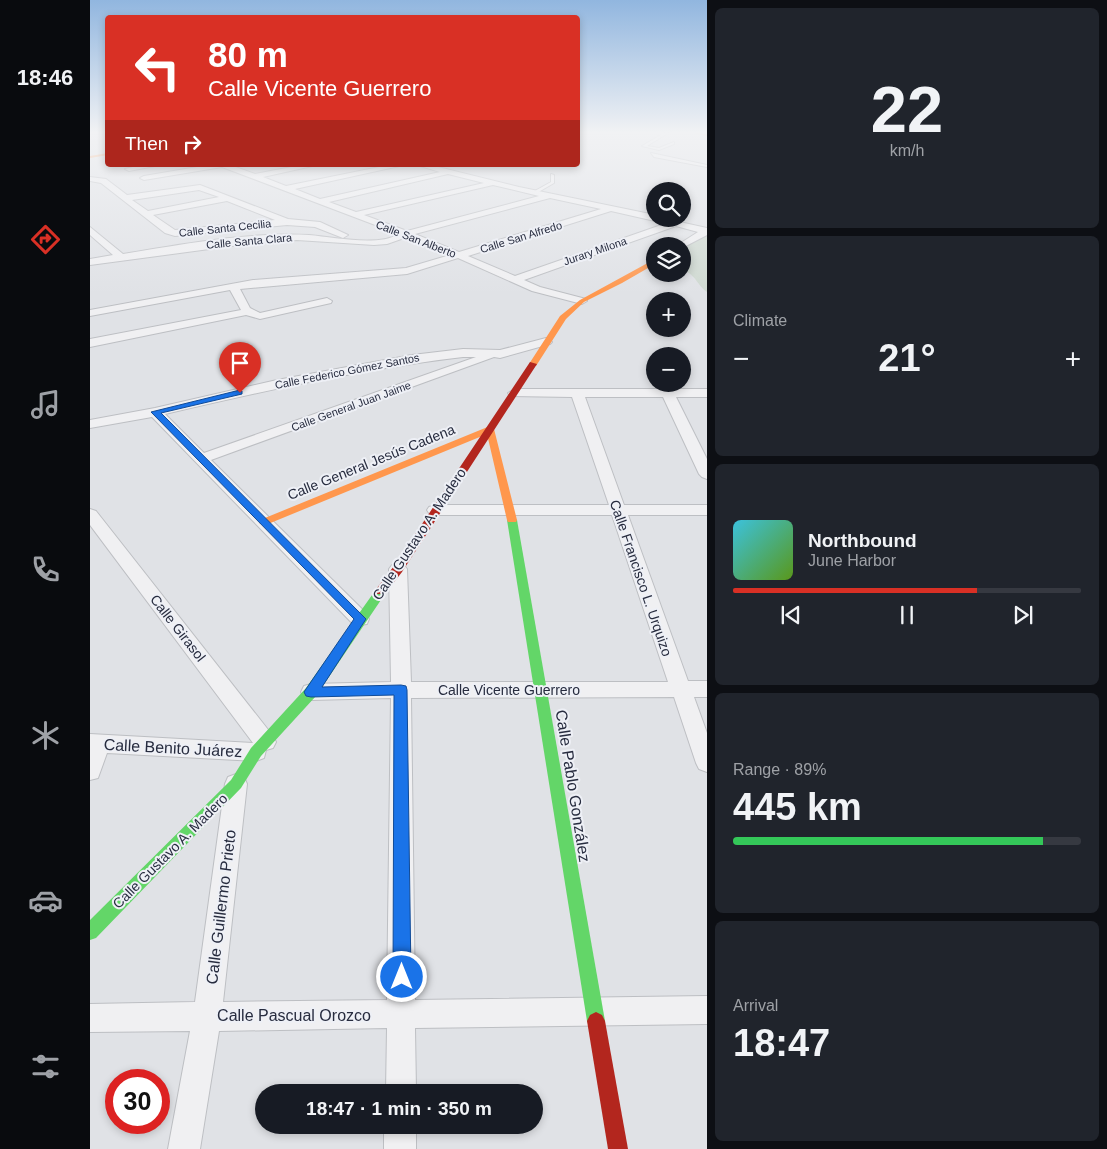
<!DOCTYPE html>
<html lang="en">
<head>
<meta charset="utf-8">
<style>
	body { margin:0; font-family:Arial,sans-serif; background:#20242c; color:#f1f3f6; height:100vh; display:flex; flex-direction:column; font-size:19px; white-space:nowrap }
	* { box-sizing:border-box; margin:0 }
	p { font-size:16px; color:#9ea1a6 }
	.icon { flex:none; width:28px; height:28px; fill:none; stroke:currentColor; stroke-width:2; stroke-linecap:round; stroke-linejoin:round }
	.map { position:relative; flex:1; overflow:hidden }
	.drawer { display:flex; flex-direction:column; gap:8px; padding:8px; background:#0d0f14; width:400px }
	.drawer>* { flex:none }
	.hud { position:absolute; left:15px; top:15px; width:475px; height:152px; border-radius:5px; box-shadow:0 2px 8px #0003; background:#d93025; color:#fff; overflow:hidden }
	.buttons { position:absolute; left:556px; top:182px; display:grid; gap:10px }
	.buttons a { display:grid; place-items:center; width:45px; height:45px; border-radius:50%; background:#171b24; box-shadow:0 2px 8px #0003; font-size:25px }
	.speed { position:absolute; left:15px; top:1069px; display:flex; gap:10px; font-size:25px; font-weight:700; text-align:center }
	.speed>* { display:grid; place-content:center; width:65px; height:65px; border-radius:50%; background:#171b24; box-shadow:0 2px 8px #0003; line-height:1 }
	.speed .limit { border:8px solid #d22; background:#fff; color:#111 }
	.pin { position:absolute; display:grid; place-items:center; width:42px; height:42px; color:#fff; margin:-51px -21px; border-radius:50% 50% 50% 0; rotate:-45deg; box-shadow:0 0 5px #0007 }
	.pin .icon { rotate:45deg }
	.me { position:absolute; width:55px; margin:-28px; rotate:0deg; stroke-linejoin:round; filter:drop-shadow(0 0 4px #0008) }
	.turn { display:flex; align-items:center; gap:18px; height:105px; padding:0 20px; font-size:22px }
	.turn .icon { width:65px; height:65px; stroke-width:2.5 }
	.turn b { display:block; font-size:35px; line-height:42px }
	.then { display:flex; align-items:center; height:48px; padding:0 20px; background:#0003; gap:10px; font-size:19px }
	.big { font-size:38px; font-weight:700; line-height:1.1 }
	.drawer .card { flex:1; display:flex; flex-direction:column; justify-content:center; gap:8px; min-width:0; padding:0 18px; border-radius:8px; background:#20242c }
	.drawer .dial { align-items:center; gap:0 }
	.dial b { font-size:65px; line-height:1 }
	.song { display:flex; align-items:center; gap:15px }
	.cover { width:60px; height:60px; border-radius:8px; background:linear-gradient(135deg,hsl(190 70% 55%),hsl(90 70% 35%)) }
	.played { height:5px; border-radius:2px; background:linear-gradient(90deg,#d93025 70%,#363941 70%) }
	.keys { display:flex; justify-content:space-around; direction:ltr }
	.heat { display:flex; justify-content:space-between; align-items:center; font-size:28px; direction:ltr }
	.charge { height:8px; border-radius:4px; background:linear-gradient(90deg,#34c759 89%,#363941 0) }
	.trip { position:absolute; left:165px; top:1084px; width:288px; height:50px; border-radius:25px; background:#171b24; box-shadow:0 2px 8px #0003; font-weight:700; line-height:50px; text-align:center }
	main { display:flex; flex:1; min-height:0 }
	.menu { display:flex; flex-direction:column; width:90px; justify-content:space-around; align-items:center; background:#090b0e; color:#9ea1a6 }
	.menu .icon { width:35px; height:35px }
	.menu .on { color:#d93025 }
	.menu b { font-size:22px; color:#f1f3f6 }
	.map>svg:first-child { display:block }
</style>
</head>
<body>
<main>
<nav class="menu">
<b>18:46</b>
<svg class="icon on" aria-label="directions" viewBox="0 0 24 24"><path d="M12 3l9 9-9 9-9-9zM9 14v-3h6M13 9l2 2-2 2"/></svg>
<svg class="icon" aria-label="music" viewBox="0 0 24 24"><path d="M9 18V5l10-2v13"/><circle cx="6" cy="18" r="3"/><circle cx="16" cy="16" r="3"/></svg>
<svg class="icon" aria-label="phone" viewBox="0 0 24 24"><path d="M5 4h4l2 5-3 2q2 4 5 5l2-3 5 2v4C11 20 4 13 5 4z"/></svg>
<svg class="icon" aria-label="climate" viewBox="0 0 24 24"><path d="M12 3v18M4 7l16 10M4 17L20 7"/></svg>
<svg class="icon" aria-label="car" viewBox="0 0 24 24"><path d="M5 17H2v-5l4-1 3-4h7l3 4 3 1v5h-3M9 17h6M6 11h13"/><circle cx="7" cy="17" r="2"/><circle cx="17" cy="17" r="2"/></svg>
<svg class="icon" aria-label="filters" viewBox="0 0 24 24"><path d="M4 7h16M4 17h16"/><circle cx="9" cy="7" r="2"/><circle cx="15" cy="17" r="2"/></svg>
</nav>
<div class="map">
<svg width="617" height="1149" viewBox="0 0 617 1149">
	<rect width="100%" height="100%" fill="#e0e2e6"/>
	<path fill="#cfd9d1" d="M617,228V292C606,284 607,276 593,270L591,246Z"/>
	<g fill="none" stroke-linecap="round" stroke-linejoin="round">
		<g stroke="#bdbfc3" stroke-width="2">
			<g id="lane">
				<polygon points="574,133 578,133 557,146 569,148 584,142 584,144 569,150 552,146"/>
				<polygon points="561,153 617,165 617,167 564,157"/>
				<polygon points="461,174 464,175 464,183 445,194 443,194 443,192 461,182"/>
			</g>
		</g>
		<g stroke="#bdbfc3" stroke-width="2">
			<g id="street">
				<polygon points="51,165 70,165 39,171 35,169"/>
				<path d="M119,165H140L165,174L212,165H227L173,177L196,186L299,165H314L205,189L230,199L350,172L327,165H340L429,187L565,215V219H569L565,221L521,211L378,256L425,276L577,223L574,221L576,219L617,228V235L592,248V246H586L608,232L586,226L434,280L450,287L496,299L497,301L492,304L442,291L368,258L317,274L150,289L160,308L170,313L237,298L242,301L241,303L170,319L156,315L0,347V339L151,310L140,290L0,316V310L163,280L316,268L360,255L317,237L297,244L284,245L207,240L172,242L0,265V259L23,255L0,235V227L33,254C94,244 157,232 219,235C243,237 288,247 309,234L132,167L54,180L50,178L54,176ZM358,174L394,183L266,212L239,202ZM403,185L449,196L317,231L274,215ZM460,198L511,209L369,252L325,234Z"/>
				<path d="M0,177L16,179L37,195L110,185L198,219L230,222L258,235L253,238L225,227L197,225L85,236L75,233L11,183L0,181ZM109,190L129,197L58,211L42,200ZM137,201L185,220L85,230L63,215Z"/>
				<path d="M456,338L460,340L462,342L460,344L410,358L404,357L121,460L277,614L279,619L277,624L270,625L263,624L62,417L0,428V420L65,408L187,380L322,355L373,349L410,350ZM373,357H386L114,453L75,414C173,391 272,369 373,357Z"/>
				<polygon points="425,389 617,389 617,397 586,397 617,459 617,479 612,477 609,474 573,397 495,397 534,505 617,505 617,515 538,515 598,681 617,681 617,697 604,697 617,733 617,772 609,769 606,763 584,697 321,698 325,1000 617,996 617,1024 325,1028 326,1092 296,1092 297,1028 129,1031 110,1149 78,1149 100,1031 0,1032 0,1004 105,1002 135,784 138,777 146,774 154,777 157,784 133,1002 297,1000 301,698 221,700 214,698 211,692 214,686 221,684 301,682 299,569 302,565 308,563 314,565 317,569 321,682 578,682 522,515 345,515 339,513 337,510 339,507 345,505 519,505 482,397 420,396 418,393"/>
				<polygon points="0,509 6,511 183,736 186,742 183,748 176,750 174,758 166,761 17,753 8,778 0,780 0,734 163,743 0,525"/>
				<rect x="294" y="1125" width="32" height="24"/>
			</g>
		</g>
		<use href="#lane" fill="#f0f0f2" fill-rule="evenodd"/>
		<use href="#street" fill="#f0f0f2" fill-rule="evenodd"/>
		<g fill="#63d668" fill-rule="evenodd">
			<polygon points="422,517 427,520 515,1021 512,1027 506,1030 500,1027 497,1021 417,520"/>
			<polygon points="291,587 297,591 226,696 171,756 151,788 6,938 0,940 0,920 141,780 161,748 216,688 287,588"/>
		</g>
		<g fill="#ff974d" fill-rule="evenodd">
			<polygon points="603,133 617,134 617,136"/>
			<polygon points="18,153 18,155 0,158 0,156"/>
			<polygon points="565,259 565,264 532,283 494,302 476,319 446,366 440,366 439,364 470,316 490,300"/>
			<polygon points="400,426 404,429 427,520 426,522 418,522 417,520 397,434 178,524 170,524 169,522 170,520"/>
		</g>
		<g fill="#b3261e" fill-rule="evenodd">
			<polygon points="440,362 447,364 312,572 295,594 287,594 285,591 287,588 304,566"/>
			<polygon points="506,1012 512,1015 515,1021 538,1149 518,1149 497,1021 500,1015"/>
		</g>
	</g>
	<linearGradient id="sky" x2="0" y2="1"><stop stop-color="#91b6df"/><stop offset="0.45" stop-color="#f1f2f4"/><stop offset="1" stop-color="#f1f2f4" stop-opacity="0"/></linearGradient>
	<rect width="617" height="294" fill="url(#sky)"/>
	<polygon fill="#1a73e8" stroke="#114b97" points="150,390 152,391 152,394 71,413 276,619 232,687 311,685 316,686 317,690 321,977 318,983 312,986 305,983 303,977 304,695 221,697 216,696 214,692 216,689 264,619 61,412"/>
	<g text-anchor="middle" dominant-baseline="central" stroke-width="4" stroke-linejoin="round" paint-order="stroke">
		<g font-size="11" fill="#272c3f" stroke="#eef0f6">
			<text transform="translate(135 228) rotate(-6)">Calle Santa Cecilia</text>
			<text transform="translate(431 237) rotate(-17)">Calle San Alfredo</text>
			<text transform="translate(326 239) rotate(21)">Calle San Alberto</text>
			<text transform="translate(159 241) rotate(-5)">Calle Santa Clara</text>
			<text transform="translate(505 251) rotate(-19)">Jurary Milona</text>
			<text transform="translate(257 371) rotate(-11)">Calle Federico Gómez Santos</text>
			<text transform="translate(261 406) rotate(-20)">Calle General Juan Jaime</text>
		</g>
		<g font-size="14" fill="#272c3f" stroke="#eef0f6">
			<text transform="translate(281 462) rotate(-22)">Calle General Jesús Cadena</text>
			<text transform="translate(329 534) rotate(-56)">Calle Gustavo A. Madero</text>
			<text transform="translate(551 578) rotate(71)">Calle Francisco L. Urquizo</text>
			<text transform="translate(88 628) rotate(52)">Calle Girasol</text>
			<text x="419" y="690">Calle Vicente Guerrero</text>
			<text transform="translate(80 851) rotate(-45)">Calle Gustavo A. Madero</text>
		</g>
		<g font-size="16" fill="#272c3f" stroke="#eef0f6">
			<text transform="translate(83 748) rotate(3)">Calle Benito Juárez</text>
			<text transform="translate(483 786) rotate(81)">Calle Pablo González</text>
			<text transform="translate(131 907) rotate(-83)">Calle Guillermo Prieto</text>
			<text x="204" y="1015">Calle Pascual Orozco</text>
		</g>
	</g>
</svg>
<div class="buttons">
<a><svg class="icon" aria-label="search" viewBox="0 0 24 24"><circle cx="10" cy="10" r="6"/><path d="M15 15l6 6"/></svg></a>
<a><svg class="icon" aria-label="layers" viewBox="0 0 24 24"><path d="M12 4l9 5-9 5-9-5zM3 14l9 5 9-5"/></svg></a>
<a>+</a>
<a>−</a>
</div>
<div class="speed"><div class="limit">30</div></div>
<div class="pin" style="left:150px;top:393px;background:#d93025"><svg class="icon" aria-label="arrive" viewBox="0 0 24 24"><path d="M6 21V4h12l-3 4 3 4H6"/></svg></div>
<svg class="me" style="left:312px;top:977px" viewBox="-20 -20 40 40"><circle r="17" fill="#1a73e8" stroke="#fff" stroke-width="3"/><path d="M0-11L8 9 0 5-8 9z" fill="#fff"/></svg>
<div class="trip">18:47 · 1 min · 350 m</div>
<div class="hud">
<div class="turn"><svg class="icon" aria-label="left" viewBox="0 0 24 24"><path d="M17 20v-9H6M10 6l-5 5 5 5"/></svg><div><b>80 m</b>Calle Vicente Guerrero</div></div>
<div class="then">Then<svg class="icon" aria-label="right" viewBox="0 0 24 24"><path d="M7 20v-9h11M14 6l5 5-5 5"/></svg></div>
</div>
</div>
<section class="drawer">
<div class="card dial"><b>22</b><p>km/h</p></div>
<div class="card"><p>Climate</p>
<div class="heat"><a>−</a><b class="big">21°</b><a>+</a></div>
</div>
<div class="card">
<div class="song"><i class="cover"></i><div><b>Northbound</b><p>June Harbor</p></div></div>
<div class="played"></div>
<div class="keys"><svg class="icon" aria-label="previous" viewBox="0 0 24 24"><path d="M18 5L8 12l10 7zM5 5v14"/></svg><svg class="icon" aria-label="pause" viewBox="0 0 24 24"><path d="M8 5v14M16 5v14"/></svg><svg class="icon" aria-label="next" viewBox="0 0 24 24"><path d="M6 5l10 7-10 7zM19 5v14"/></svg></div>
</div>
<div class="card"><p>Range · 89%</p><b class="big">445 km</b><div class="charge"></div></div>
<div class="card"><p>Arrival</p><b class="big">18:47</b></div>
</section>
</main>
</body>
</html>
